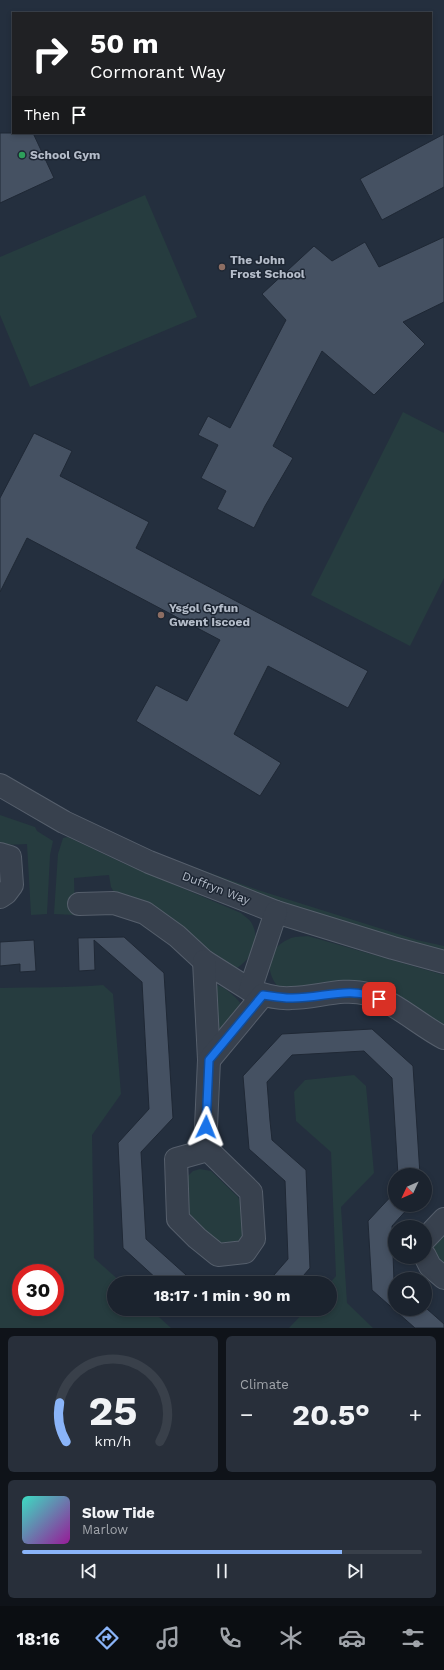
<!DOCTYPE html>
<html lang="en">
<head>
<meta charset="utf-8">
<style>
	body { margin:0; font-family:"Work Sans",sans-serif; background:#282f3a; color:#f1f3f6; height:100vh; display:flex; flex-direction:column; font-size:15px; white-space:nowrap }
	* { box-sizing:border-box; margin:0 }
	p { font-size:13px; color:#a0a4aa }
	.icon { flex:none; width:22px; height:22px; fill:none; stroke:currentColor; stroke-width:2; stroke-linecap:round; stroke-linejoin:round }
	.map { position:relative; height:1328px; overflow:hidden }
	.side { display:flex; flex-direction:column; gap:8px; padding:8px; background:#0f1319; flex:1 }
	.side>* { flex:none }
	.top-card { position:absolute; left:12px; top:12px; width:420px; height:122px; border-radius:0px; box-shadow:0 2px 6px #0003,0 0 0 1px #39404a; background:#202124; color:#fff; overflow:hidden }
	.needle { width:26px; rotate:226deg }
	.controls { position:absolute; left:388px; top:1168px; display:grid; gap:8px }
	.controls a { display:grid; place-items:center; width:44px; height:44px; border-radius:50%; background:#1b232e; box-shadow:0 2px 6px #0003,0 0 0 1px #39404a; font-size:20px }
	.speed { position:absolute; left:12px; top:1264px; display:flex; gap:8px; font-size:20px; font-weight:700; text-align:center }
	.speed>* { display:grid; place-content:center; width:52px; height:52px; border-radius:50%; background:#1b232e; box-shadow:0 2px 6px #0003,0 0 0 1px #39404a; line-height:1 }
	.speed .limit { border:6px solid #d22; background:#fff; color:#111 }
	.pin { position:absolute; display:grid; place-items:center; width:34px; height:34px; color:#fff; margin:-17px; border-radius:8px; box-shadow:0 2px 6px #0006 }
	.me { position:absolute; width:44px; margin:-22px; rotate:2deg; stroke-linejoin:round; filter:drop-shadow(0 0 3px #0008) }
	.turn { display:flex; align-items:center; gap:14px; height:84px; padding:0 12px; font-size:18px }
	.turn .icon { width:52px; height:52px; stroke-width:2.5 }
	.turn b { display:block; font-size:28px; line-height:34px }
	.then { display:flex; align-items:center; height:38px; padding:0 12px; background:#0003; gap:8px; font-size:15px }
	.big { font-size:30px; font-weight:700; line-height:1.1 }
	.side .tile { flex:1; display:flex; flex-direction:column; justify-content:center; gap:6px; min-width:0; padding:0 14px; border-radius:6px; background:#282f3a }
	.side .dial { align-items:center; gap:0 }
	.dial svg { height:104px; overflow:visible; fill:none; stroke:#39404a; stroke-width:7; stroke-linecap:round; text-anchor:middle }
	.dial text { fill:#f1f3f6; stroke:none }
	.song { display:flex; align-items:center; gap:12px }
	.cover { width:48px; height:48px; border-radius:6px; background:linear-gradient(135deg,hsl(170 70% 55%),hsl(300 70% 35%)) }
	.played { height:4px; border-radius:2px; background:linear-gradient(90deg,#8ab4f8 80%,#39404a 80%) }
	.keys { display:flex; justify-content:space-around; direction:ltr }
	.heat { display:flex; justify-content:space-between; align-items:center; font-size:22px; direction:ltr }
	.side .tiles { flex:1; display:grid; gap:8px; grid-template-columns:1fr 1fr }
	.tile:last-child { grid-column:span 2 }
	.trip { position:absolute; left:107px; top:1276px; width:230px; height:40px; border-radius:20px; background:#1b232e; box-shadow:0 2px 6px #0003,0 0 0 1px #39404a; font-weight:700; line-height:40px; text-align:center }
	.tab-bar { display:flex; height:64px; justify-content:space-around; align-items:center; background:#0b0e12; color:#a0a4aa }
	.tab-bar .icon { width:28px; height:28px }
	.tab-bar .selected { color:#8ab4f8 }
	.tab-bar b { font-size:18px; color:#f1f3f6 }
	.map>svg:first-child { display:block }
</style>
</head>
<body>
<div class="map">
<svg width="444" height="1328" viewBox="0 0 444 1328">
	<rect width="100%" height="100%" fill="#242f3e"/>
	<g fill="#263c3f" fill-rule="evenodd">
		<polygon points="145,195 197,317 30,387 0,315 0,257"/>
		<polygon points="403,412 444,433 444,578 410,646 311,595"/>
		<polygon points="0,815 35,827 37,831 53,841 50,855 47,914 31,915 27,844 5,845 0,843"/>
		<path d="M68,837L123,863L241,913C244,916 249,919 251,922C262,939 251,961 235,969L114,892L111,887L109,875L74,878L75,915L54,914L58,854L63,838Z"/>
		<polygon points="176,861 258,890 417,940 444,946 444,954 290,910"/>
		<path d="M308,936L444,975V1028L396,999L282,991C264,975 265,949 289,939C294,936 301,937 308,936Z"/>
		<path d="M103,985L113,994L121,1094L92,1135L94,1258L122,1283H114V1309H150L171,1328H0V988C35,987 69,988 103,985ZM21,1273H55V1307H21Z"/>
		<path d="M217,985C227,988 238,999 243,1007L217,1035L213,989Z"/>
		<polygon points="354,1075 366,1086 374,1173 341,1207 347,1303 373,1328 289,1328 307,1309 330,1309 330,1283 336,1276 331,1152 296,1121 294,1092 305,1080"/>
		<polygon points="200,1169 211,1171 238,1197 241,1204 244,1231 240,1240 236,1245 223,1248 189,1221 187,1177 193,1171"/>
		<polygon points="444,1230 444,1268 432,1252 432,1246"/>
	</g>
	<g fill="#455162" stroke="#1f2835">
		<polygon points="0,133 33,133 54,178 0,203"/>
		<polygon points="444,134 444,187 382,220 360,179"/>
		<polygon points="444,237 444,302 403,322 425,344 374,395 322,351 273,446 293,458 265,506 254,528 217,509 226,491 201,478 218,445 198,435 208,416 230,428 286,320 262,294 314,246 332,261 365,242 379,267"/>
		<polygon points="34,433 72,451 60,476 149,522 136,548 368,671 348,708 268,666 234,734 281,763 260,796 136,721 156,685 187,701 220,640 27,538 0,592 0,498"/>
		<polygon points="124,937 164,973 173,1118 141,1152 146,1239 195,1283 163,1283 159,1279 158,1280 123,1248 118,1143 149,1109 142,982 94,940 95,970 79,971 78,938"/>
		<polygon points="34,940 36,971 20,972 20,964 0,966 0,942"/>
		<polygon points="372,1029 413,1066 420,1175 398,1175 392,1078 364,1051 292,1055 267,1082 270,1121 272,1140 306,1170 310,1268 297,1283 267,1283 288,1259 285,1181 249,1149 243,1076 282,1034"/>
		<polygon points="395,1192 395,1205 411,1205 392,1226 395,1309 427,1309 444,1324 444,1328 415,1328 372,1290 368,1221"/>
		<polygon points="192,1309 225,1309 229,1313 198,1315"/>
		<polygon points="244,1309 273,1309 272,1310 241,1312"/>
	</g>
	<g fill="none" stroke-linecap="round" stroke-linejoin="round">
		<g stroke="#565f6c" stroke-width="24">
			<g id="minor">
				<polyline points="0,785 64,822 149,862 276,912 393,948 444,962"/>
				<polyline points="0,854 10,857 12,885 6,893 0,897"/>
				<polyline points="79,904 114,903 145,913 177,936 204,961 250,990"/>
				<path d="M276,912L250,990C263,995 278,999 291,998C316,998 343,987 367,994C394,1001 419,1025 444,1038"/>
				<polyline points="204,961 209,1060 206,1127 208,1150 176,1159 178,1219 197,1238 218,1255 245,1252 254,1239 251,1192 208,1150"/>
				<polyline points="209,1060 263,995"/>
				<polyline points="425,1239 444,1219"/>
				<polyline points="425,1256 430,1266 444,1278"/>
			</g>
		</g>
		<use href="#minor" stroke="#38414e" stroke-width="22"/>
	</g>
	<g fill="none" stroke-linecap="round" stroke-linejoin="round">
		<g stroke="#114b97" stroke-width="10">
			<path id="route" d="M206,1127L209,1060L263,995C272,996 281,998 290,998C322,999 348,985 379,999"/>
		</g>
		<use href="#route" stroke="#1a73e8" stroke-width="7"/>
	</g>
	<circle fill="#2e9e5b" stroke="#1d2633" stroke-width="1.5" cx="22" cy="155" r="4"/>
	<g fill="#8d6e63" stroke="#1d2633" stroke-width="1.5">
		<circle cx="222" cy="267" r="4"/>
		<circle cx="161" cy="615" r="4"/>
	</g>
	<g text-anchor="middle" dominant-baseline="central" stroke-width="3" stroke-linejoin="round" paint-order="stroke">
		<g font-size="12" font-weight="bold" fill="#b4bcc9" stroke="#1d2633" text-anchor="start">
			<text x="30" y="155">School Gym</text>
			<text x="230" y="260">The John<tspan x="230" dy="14">Frost School</tspan></text>
			<text x="169" y="608">Ysgol Gyfun<tspan x="169" dy="14">Gwent Iscoed</tspan></text>
		</g>
		<g font-size="12" fill="#b4bcc9" stroke="#1d2633">
			<text transform="translate(216 888) rotate(21)">Duffryn Way</text>
		</g>
	</g>
</svg>
<div class="controls">
<a><svg class="needle" viewBox="-14 -14 28 28"><path d="M0-13l5 13h-10z" fill="#e53935"/><path d="M0 13l5-13h-10z" fill="#a0a4aa"/></svg></a>
<a><svg class="icon" aria-label="sound" viewBox="0 0 24 24"><path d="M4 9h4l5-4v14l-5-4H4zM17 9q2 3 0 6"/></svg></a>
<a><svg class="icon" aria-label="search" viewBox="0 0 24 24"><circle cx="10" cy="10" r="6"/><path d="M15 15l6 6"/></svg></a>
</div>
<div class="speed"><div class="limit">30</div></div>
<div class="pin" style="left:379px;top:999px;background:#d93025"><svg class="icon" aria-label="arrive" viewBox="0 0 24 24"><path d="M6 21V4h12l-3 4 3 4H6"/></svg></div>
<svg class="me" style="left:206px;top:1127px" viewBox="-20 -20 40 40"><path d="M0-17L14 15 0 8-14 15z" fill="#1a73e8" stroke="#fff" stroke-width="4"/></svg>
<div class="trip">18:17 · 1 min · 90 m</div>
<div class="top-card">
<div class="turn"><svg class="icon" aria-label="right" viewBox="0 0 24 24"><path d="M7 20v-9h11M14 6l5 5-5 5"/></svg><div><b>50 m</b>Cormorant Way</div></div>
<div class="then">Then<svg class="icon" aria-label="arrive" viewBox="0 0 24 24"><path d="M6 21V4h12l-3 4 3 4H6"/></svg></div>
</div>
</div>
<section class="side">
<div class="tiles">
<div class="tile dial"><svg viewBox="0 0 100 80">
<path d="M14 69A42 42 0 1 1 86 69"/>
<path d="M14 69A42 42 0 0 1 9 39" stroke="#8ab4f8"/>
<text x="50" y="56" font-size="32" font-weight="700">25</text>
<text x="50" y="72" font-size="11">km/h</text>
</svg></div>
<div class="tile"><p>Climate</p>
<div class="heat"><a>−</a><b class="big">20.5°</b><a>+</a></div>
</div>
<div class="tile">
<div class="song"><i class="cover"></i><div><b>Slow Tide</b><p>Marlow</p></div></div>
<div class="played"></div>
<div class="keys"><svg class="icon" aria-label="previous" viewBox="0 0 24 24"><path d="M18 5L8 12l10 7zM5 5v14"/></svg><svg class="icon" aria-label="pause" viewBox="0 0 24 24"><path d="M8 5v14M16 5v14"/></svg><svg class="icon" aria-label="next" viewBox="0 0 24 24"><path d="M6 5l10 7-10 7zM19 5v14"/></svg></div>
</div>
</div>
</section>
<nav class="tab-bar">
<b>18:16</b>
<svg class="icon selected" aria-label="directions" viewBox="0 0 24 24"><path d="M12 3l9 9-9 9-9-9zM9 14v-3h6M13 9l2 2-2 2"/></svg>
<svg class="icon" aria-label="music" viewBox="0 0 24 24"><path d="M9 18V5l10-2v13"/><circle cx="6" cy="18" r="3"/><circle cx="16" cy="16" r="3"/></svg>
<svg class="icon" aria-label="phone" viewBox="0 0 24 24"><path d="M5 4h4l2 5-3 2q2 4 5 5l2-3 5 2v4C11 20 4 13 5 4z"/></svg>
<svg class="icon" aria-label="climate" viewBox="0 0 24 24"><path d="M12 3v18M4 7l16 10M4 17L20 7"/></svg>
<svg class="icon" aria-label="car" viewBox="0 0 24 24"><path d="M5 17H2v-5l4-1 3-4h7l3 4 3 1v5h-3M9 17h6M6 11h13"/><circle cx="7" cy="17" r="2"/><circle cx="17" cy="17" r="2"/></svg>
<svg class="icon" aria-label="filters" viewBox="0 0 24 24"><path d="M4 7h16M4 17h16"/><circle cx="9" cy="7" r="2"/><circle cx="15" cy="17" r="2"/></svg>
</nav>
</body>
</html>
